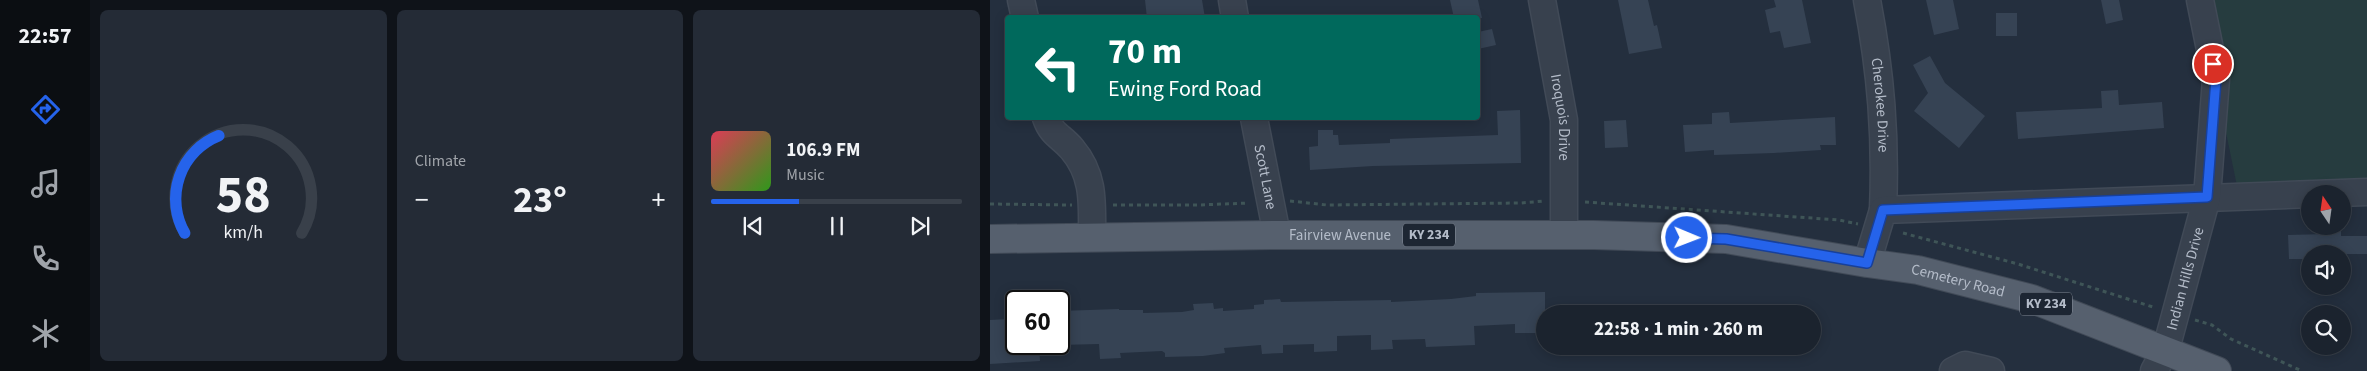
<!DOCTYPE html>
<html lang="en">
<head>
<meta charset="utf-8">
<style>
	body { margin:0; font-family:"Source Sans 3",sans-serif; background:#242b36; color:#f1f3f6; height:100vh; display:flex; flex-direction:column; font-size:19px; white-space:nowrap }
	* { box-sizing:border-box; margin:0 }
	p { font-size:16px; color:#a0a4aa }
	.icon { flex:none; width:28px; height:28px; fill:none; stroke:currentColor; stroke-width:2; stroke-linecap:round; stroke-linejoin:round }
	.map { position:relative; flex:1; overflow:hidden }
	.details { display:flex; flex-direction:column; gap:10px; padding:10px; background:#0f1319; width:900px }
	.details>* { flex:none }
	.banner { position:absolute; left:15px; top:15px; width:475px; height:105px; border-radius:5px; box-shadow:0 2px 12px #0003,0 0 0 1px #39404a; background:#00695c; color:#fff; overflow:hidden }
	.needle { width:32px; rotate:347deg }
	.fabs { position:absolute; left:1311px; top:185px; display:grid; gap:10px }
	.fabs a { display:grid; place-items:center; width:50px; height:50px; border-radius:50%; background:#1b232e; box-shadow:0 2px 12px #0003,0 0 0 1px #39404a; font-size:25px }
	.speed { position:absolute; left:15px; top:290px; display:flex; gap:10px; font-size:25px; font-weight:700; text-align:center }
	.speed>* { display:grid; place-content:center; width:65px; height:65px; border-radius:50%; background:#1b232e; box-shadow:0 2px 12px #0003,0 0 0 1px #39404a; line-height:1 }
	.speed .limit { border:2px solid #111; border-radius:8px; background:#fff; color:#111 }
	.pin { position:absolute; display:grid; place-items:center; width:42px; height:42px; color:#fff; margin:-21px; border:2px solid #fff; border-radius:50%; box-shadow:0 1px 5px #0007 }
	.me { position:absolute; width:55px; margin:-28px; rotate:91deg; stroke-linejoin:round; filter:drop-shadow(0 0 4px #0008) }
	.turn { display:flex; align-items:center; gap:18px; height:105px; padding:0 20px; font-size:22px }
	.turn .icon { width:65px; height:65px; stroke-width:2.5 }
	.turn b { display:block; font-size:35px; line-height:42px }
	.big { font-size:38px; font-weight:700; line-height:1.1 }
	.details .card { flex:1; display:flex; flex-direction:column; justify-content:center; gap:8px; min-width:0; padding:0 18px; border-radius:8px; background:#242b36 }
	.details .dial { align-items:center; gap:0 }
	.dial svg { height:130px; overflow:visible; fill:none; stroke:#39404a; stroke-width:7; stroke-linecap:round; text-anchor:middle }
	.dial text { fill:#f1f3f6; stroke:none }
	.song { display:flex; align-items:center; gap:15px }
	.cover { width:60px; height:60px; border-radius:8px; background:linear-gradient(135deg,hsl(350 70% 55%),hsl(110 70% 35%)) }
	.played { height:5px; border-radius:2px; background:linear-gradient(90deg,#2563eb 35%,#39404a 35%) }
	.keys { display:flex; justify-content:space-around; direction:ltr }
	.heat { display:flex; justify-content:space-between; align-items:center; font-size:28px; direction:ltr }
	.details .tiles { flex:1; display:grid; gap:10px; grid-template-columns:repeat(3,1fr) }
	.trip { position:absolute; left:546px; top:305px; width:285px; height:50px; border-radius:25px; background:#1b232e; box-shadow:0 2px 12px #0003,0 0 0 1px #39404a; font-weight:700; line-height:50px; text-align:center }
	main { display:flex; flex:1; min-height:0 }
	.dock { display:flex; flex-direction:column; width:90px; justify-content:space-around; align-items:center; background:#0b0e12; color:#a0a4aa }
	.dock .icon { width:35px; height:35px }
	.dock .active { color:#2563eb }
	.dock b { font-size:22px; color:#f1f3f6 }
	.map>svg:first-child { display:block }
</style>
</head>
<body>
<main>
<nav class="dock">
<b>22:57</b>
<svg class="icon active" aria-label="directions" viewBox="0 0 24 24"><path d="M12 3l9 9-9 9-9-9zM9 14v-3h6M13 9l2 2-2 2"/></svg>
<svg class="icon" aria-label="music" viewBox="0 0 24 24"><path d="M9 18V5l10-2v13"/><circle cx="6" cy="18" r="3"/><circle cx="16" cy="16" r="3"/></svg>
<svg class="icon" aria-label="phone" viewBox="0 0 24 24"><path d="M5 4h4l2 5-3 2q2 4 5 5l2-3 5 2v4C11 20 4 13 5 4z"/></svg>
<svg class="icon" aria-label="climate" viewBox="0 0 24 24"><path d="M12 3v18M4 7l16 10M4 17L20 7"/></svg>
</nav>
<section class="details">
<div class="tiles">
<div class="card dial"><svg viewBox="0 0 100 80">
<path d="M14 69A42 42 0 1 1 86 69"/>
<path d="M14 69A42 42 0 0 1 35 9" stroke="#2563eb"/>
<text x="50" y="56" font-size="32" font-weight="700">58</text>
<text x="50" y="72" font-size="11">km/h</text>
</svg></div>
<div class="card"><p>Climate</p>
<div class="heat"><a>−</a><b class="big">23°</b><a>+</a></div>
</div>
<div class="card">
<div class="song"><i class="cover"></i><div><b>106.9 FM</b><p>Music</p></div></div>
<div class="played"></div>
<div class="keys"><svg class="icon" aria-label="previous" viewBox="0 0 24 24"><path d="M18 5L8 12l10 7zM5 5v14"/></svg><svg class="icon" aria-label="pause" viewBox="0 0 24 24"><path d="M8 5v14M16 5v14"/></svg><svg class="icon" aria-label="next" viewBox="0 0 24 24"><path d="M6 5l10 7-10 7zM19 5v14"/></svg></div>
</div>
</div>
</section>
<div class="map">
<svg width="1377" height="371" viewBox="0 0 1377 371">
	<rect width="100%" height="100%" fill="#242f3e"/>
	<polygon fill="#263c3f" points="1209,0 1377,0 1377,193 1249,196"/>
	<g fill="#364354">
		<polygon points="155,0 212,0 215,18 157,18"/>
		<polygon points="460,0 488,0 492,18 464,18"/>
		<polygon points="628,0 658,0 664,26 667,25 672,48 639,54"/>
		<polygon points="784,0 812,0 821,43 794,48 790,31 780,33 775,10 786,7"/>
		<polygon points="936,0 963,0 969,29 944,35"/>
		<polygon points="1111,0 1129,0 1133,20 1116,24"/>
		<rect x="1006" y="13" width="21" height="23"/>
		<polygon points="502,29 506,45 488,49 488,32"/>
		<polygon points="940,56 955,83 995,116 969,148 924,111 938,93 923,65"/>
		<polygon points="1128,90 1129,105 1172,102 1174,128 1028,139 1026,112 1112,108 1111,91"/>
		<polygon points="530,110 531,163 383,166 320,170 319,147 328,146 328,130 343,130 343,135 348,135 349,145 400,143 400,139 508,135 507,111"/>
		<polygon points="739,112 740,123 845,117 846,145 830,145 831,150 784,153 724,155 724,150 695,152 693,125 722,124 722,113"/>
		<polygon points="636,120 638,147 615,148 614,121"/>
		<polygon points="1336,226 1351,226 1351,236 1377,236 1377,254 1320,254 1320,259 1299,259 1298,235 1336,234"/>
		<polygon points="555,292 555,333 525,333 525,324 484,326 485,345 436,347 435,339 402,340 403,349 381,350 381,335 347,336 347,351 324,352 324,344 293,345 293,353 272,354 271,345 234,348 235,353 213,356 175,357 175,353 172,351 130,353 131,358 110,359 109,344 69,345 69,311 129,309 129,310 153,310 153,313 192,312 204,310 203,304 223,303 224,309 233,308 233,311 264,309 264,305 274,304 274,300 290,299 291,302 401,300 401,302 461,299 486,296 486,293"/>
		<polygon points="19,319 20,344 49,344 50,361 0,364 0,320"/>
	</g>
	<g fill="none" stroke-linecap="round" stroke-linejoin="round">
		<g stroke="#414a57" stroke-width="29">
			<g id="minor">
				<polyline points="31,0 35,18"/>
				<polyline points="242,0 245,18"/>
				<path id="s1" d="M552,0L574,120V235"/>
				<path id="s2" d="M877,0C891,73 896,137 893,210"/>
				<path d="M56,118C62,135 71,136 82,149C105,176 102,204 102,237"/>
				<path id="s3" d="M264,118L287,235"/>
				<polyline points="877,263 893,210 1377,192"/>
				<polyline points="963,371 975,365 1001,371"/>
				<path id="s4" d="M1164,371L1176,349L1217,197L1226,79L1210,0"/>
			</g>
		</g>
		<g stroke="#414a57" stroke-width="30">
			<g id="major">
				<path id="s5" d="M0,239L287,235H604L736,239L877,263L928,270L1042,299L1227,371"/>
			</g>
		</g>
		<g stroke="#3f5557" stroke-width="3" stroke-dasharray="4 4" stroke-linecap="butt">
			<polyline points="300,201 337,205 531,203 554,201"/>
			<polyline points="595,202 849,220 868,224"/>
			<polyline points="0,204 82,205"/>
			<polyline points="123,205 209,205 259,203"/>
			<polyline points="913,233 1028,264 1166,308"/>
			<polyline points="1205,320 1222,325 1241,339 1312,371"/>
		</g>
		<use href="#minor" stroke="#38414e" stroke-width="26"/>
		<use href="#major" stroke="#56606e" stroke-width="28"/>
	</g>
	<g fill="none" stroke-linecap="round" stroke-linejoin="round">
		<g stroke="#184099" stroke-width="12">
			<polyline id="route" points="697,238 736,239 877,263 893,210 1217,197 1226,79 1223,64"/>
		</g>
		<use href="#route" stroke="#2563eb" stroke-width="9"/>
	</g>
	<g text-anchor="middle" dominant-baseline="central" stroke-width="5" stroke-linejoin="round" paint-order="stroke">
		<g fill="#1d2633" stroke="#878f9c" stroke-width="1">
			<rect x="413" y="223.5" width="52" height="23" rx="4"/>
			<rect x="1030" y="292.5" width="52" height="23" rx="4"/>
		</g>
		<g font-size="14" font-weight="bold" fill="#b4bcc9">
			<text x="439" y="235">KY 234</text>
			<text x="1056" y="304">KY 234</text>
		</g>
		<g font-size="15" fill="#b4bcc9" stroke="#1d2633">
			<text stroke="none"><textPath href="#s2" startOffset="106">Cherokee Drive</textPath></text>
			<text stroke="none"><textPath href="#s1" startOffset="119">Iroquois Drive</textPath></text>
			<text stroke="none"><textPath href="#s3" startOffset="60">Scott Lane</textPath></text>
			<text stroke="none"><textPath href="#s5" startOffset="350">Fairview Avenue</textPath></text>
			<text stroke="none"><textPath href="#s4" startOffset="98">Indian Hills Drive</textPath></text>
			<text stroke="none"><textPath href="#s5" startOffset="972">Cemetery Road</textPath></text>
		</g>
	</g>
</svg>
<div class="fabs">
<a><svg class="needle" viewBox="-14 -14 28 28"><path d="M0-13l5 13h-10z" fill="#e53935"/><path d="M0 13l5-13h-10z" fill="#a0a4aa"/></svg></a>
<a><svg class="icon" aria-label="sound" viewBox="0 0 24 24"><path d="M4 9h4l5-4v14l-5-4H4zM17 9q2 3 0 6"/></svg></a>
<a><svg class="icon" aria-label="search" viewBox="0 0 24 24"><circle cx="10" cy="10" r="6"/><path d="M15 15l6 6"/></svg></a>
</div>
<div class="speed"><div class="limit">60</div></div>
<div class="pin" style="left:1223px;top:64px;background:#d93025"><svg class="icon" aria-label="arrive" viewBox="0 0 24 24"><path d="M6 21V4h12l-3 4 3 4H6"/></svg></div>
<svg class="me" style="left:697px;top:238px" viewBox="-20 -20 40 40"><circle r="17" fill="#2563eb" stroke="#fff" stroke-width="3"/><path d="M0-11L8 9 0 5-8 9z" fill="#fff"/></svg>
<div class="trip">22:58 · 1 min · 260 m</div>
<div class="banner">
<div class="turn"><svg class="icon" aria-label="left" viewBox="0 0 24 24"><path d="M17 20v-9H6M10 6l-5 5 5 5"/></svg><div><b>70 m</b>Ewing Ford Road</div></div>
</div>
</div>
</main>
</body>
</html>
